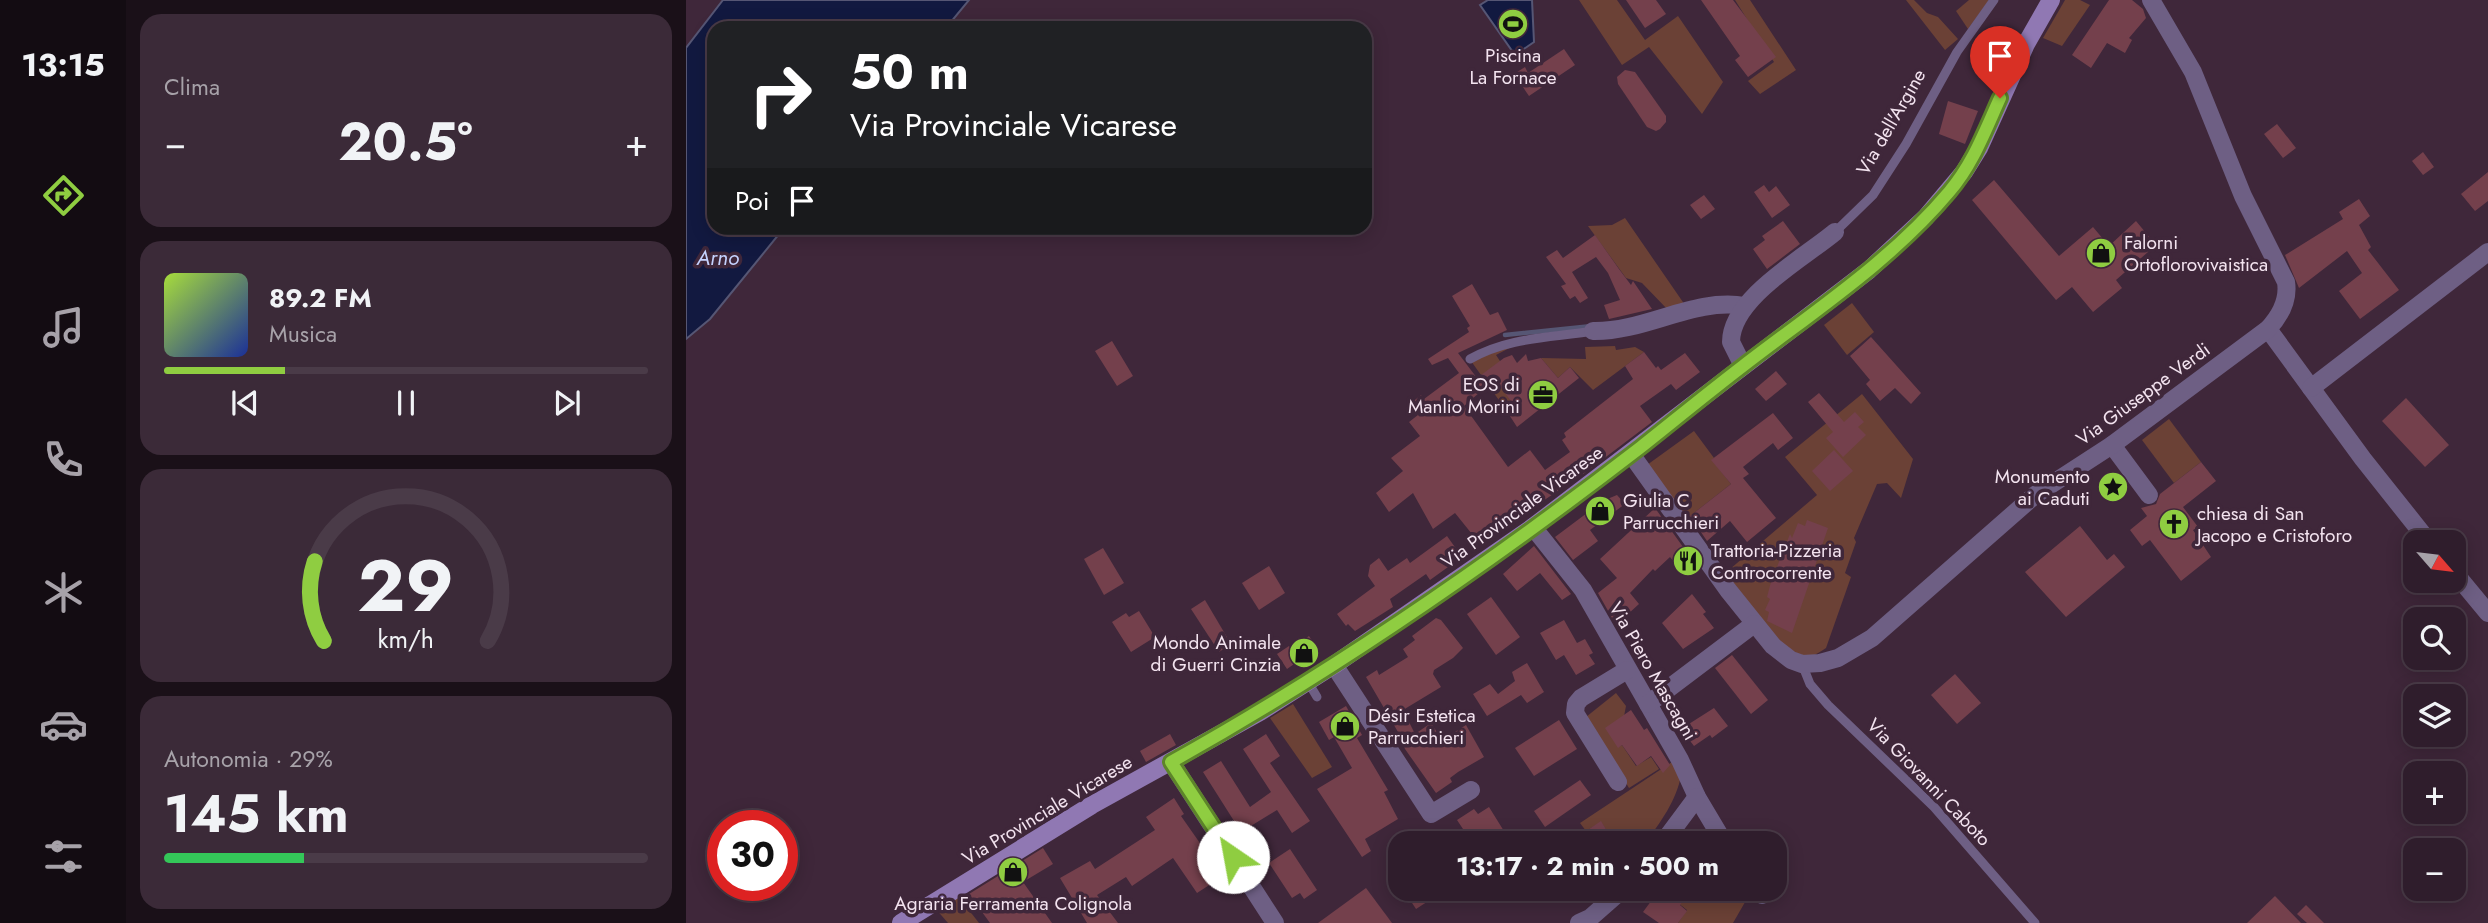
<!DOCTYPE html>
<html lang="it">
<head>
<meta charset="utf-8">
<style>
	body { margin:0; font-family:Jost,sans-serif; background:#3b2a38; color:#f1f3f6; height:100vh; display:flex; flex-direction:column; font-size:26px; white-space:nowrap }
	* { box-sizing:border-box; margin:0 }
	p { font-size:23px; color:#a7a2a9 }
	.icon { flex:none; width:38px; height:38px; fill:none; stroke:currentColor; stroke-width:2; stroke-linecap:round; stroke-linejoin:round }
	.map { position:relative; flex:1; overflow:hidden }
	.sheet { display:flex; flex-direction:column; gap:14px; padding:14px; background:#1a1018; width:560px }
	.sheet>* { flex:none }
	.guide { position:absolute; left:21px; top:21px; width:665px; height:214px; border-radius:21px; box-shadow:0 4px 18px #0003,0 0 0 2px #4a3b48; background:#202124; color:#fff; overflow:hidden }
	.needle { width:46px; rotate:118deg }
	.tools { position:absolute; left:1717px; top:530px; display:grid; gap:14px }
	.tools a { display:grid; place-items:center; width:63px; height:63px; border-radius:14px; background:#2f1d2c; box-shadow:0 4px 18px #0003,0 0 0 2px #4a3b48; font-size:35px }
	.speed { position:absolute; left:21px; top:810px; display:flex; gap:14px; font-size:35px; font-weight:700; text-align:center }
	.speed>* { display:grid; place-content:center; width:91px; height:91px; border-radius:50%; background:#2f1d2c; box-shadow:0 4px 18px #0003,0 0 0 2px #4a3b48; line-height:1 }
	.speed .limit { border:10px solid #d22; background:#fff; color:#111 }
	.pin { position:absolute; display:grid; place-items:center; width:60px; height:60px; color:#fff; margin:-72px -30px; border-radius:50% 50% 50% 0; rotate:-45deg; box-shadow:0 0 7px #0007 }
	.pin .icon { rotate:45deg }
	.me { position:absolute; width:77px; margin:-38px; rotate:327deg; stroke-linejoin:round; filter:drop-shadow(0 0 5px #0008) }
	.turn { display:flex; align-items:center; gap:24px; height:147px; padding:0 28px; font-size:32px }
	.turn .icon { width:91px; height:91px; stroke-width:2.5 }
	.turn b { display:block; font-size:49px; line-height:60px }
	.then { display:flex; align-items:center; height:66px; padding:0 28px; background:#0003; gap:14px; font-size:26px }
	.big { font-size:52px; font-weight:700; line-height:1.1 }
	.sheet .card { flex:1; display:flex; flex-direction:column; justify-content:center; gap:10px; min-width:0; padding:0 24px; border-radius:21px; background:#3b2a38 }
	.sheet .dial { align-items:center; gap:0 }
	.dial svg { height:182px; overflow:visible; fill:none; stroke:#4a3b48; stroke-width:7; stroke-linecap:round; text-anchor:middle }
	.dial text { fill:#f1f3f6; stroke:none }
	.song { display:flex; align-items:center; gap:21px }
	.cover { width:84px; height:84px; border-radius:10px; background:linear-gradient(135deg,hsl(80 70% 55%),hsl(230 70% 35%)) }
	.played { height:7px; border-radius:4px; background:linear-gradient(90deg,#8fcd41 25%,#4a3b48 25%) }
	.keys { display:flex; justify-content:space-around; direction:ltr }
	.heat { display:flex; justify-content:space-between; align-items:center; font-size:38px; direction:ltr }
	.charge { height:10px; border-radius:5px; background:linear-gradient(90deg,#34c759 29%,#4a3b48 0) }
	.trip { position:absolute; left:702px; top:831px; width:399px; height:70px; border-radius:21px; background:#2f1d2c; box-shadow:0 4px 18px #0003,0 0 0 2px #4a3b48; font-weight:700; line-height:70px; text-align:center }
	main { display:flex; flex:1; min-height:0 }
	.tabs { display:flex; flex-direction:column; width:126px; justify-content:space-around; align-items:center; background:#130c12; color:#a7a2a9 }
	.tabs .icon { width:49px; height:49px }
	.tabs .active { color:#8fcd41 }
	.tabs b { font-size:32px; color:#f1f3f6 }
	.map>svg:first-child { display:block }
</style>
</head>
<body>
<main>
<nav class="tabs">
<b>13:15</b>
<svg class="icon active" aria-label="directions" viewBox="0 0 24 24"><path d="M12 3l9 9-9 9-9-9zM9 14v-3h6M13 9l2 2-2 2"/></svg>
<svg class="icon" aria-label="music" viewBox="0 0 24 24"><path d="M9 18V5l10-2v13"/><circle cx="6" cy="18" r="3"/><circle cx="16" cy="16" r="3"/></svg>
<svg class="icon" aria-label="phone" viewBox="0 0 24 24"><path d="M5 4h4l2 5-3 2q2 4 5 5l2-3 5 2v4C11 20 4 13 5 4z"/></svg>
<svg class="icon" aria-label="climate" viewBox="0 0 24 24"><path d="M12 3v18M4 7l16 10M4 17L20 7"/></svg>
<svg class="icon" aria-label="car" viewBox="0 0 24 24"><path d="M5 17H2v-5l4-1 3-4h7l3 4 3 1v5h-3M9 17h6M6 11h13"/><circle cx="7" cy="17" r="2"/><circle cx="17" cy="17" r="2"/></svg>
<svg class="icon" aria-label="filters" viewBox="0 0 24 24"><path d="M4 7h16M4 17h16"/><circle cx="9" cy="7" r="2"/><circle cx="15" cy="17" r="2"/></svg>
</nav>
<section class="sheet">
<div class="card"><p>Clima</p>
<div class="heat"><a>−</a><b class="big">20.5°</b><a>+</a></div>
</div>
<div class="card">
<div class="song"><i class="cover"></i><div><b>89.2 FM</b><p>Musica</p></div></div>
<div class="played"></div>
<div class="keys"><svg class="icon" aria-label="previous" viewBox="0 0 24 24"><path d="M18 5L8 12l10 7zM5 5v14"/></svg><svg class="icon" aria-label="pause" viewBox="0 0 24 24"><path d="M8 5v14M16 5v14"/></svg><svg class="icon" aria-label="next" viewBox="0 0 24 24"><path d="M6 5l10 7-10 7zM19 5v14"/></svg></div>
</div>
<div class="card dial"><svg viewBox="0 0 100 80">
<path d="M14 69A42 42 0 1 1 86 69"/>
<path d="M14 69A42 42 0 0 1 10 34" stroke="#8fcd41"/>
<text x="50" y="56" font-size="32" font-weight="700">29</text>
<text x="50" y="72" font-size="11">km/h</text>
</svg></div>
<div class="card"><p>Autonomia · 29%</p><b class="big">145 km</b><div class="charge"></div></div>
</section>
<div class="map">
<svg width="1802" height="923" viewBox="0 0 1802 923">
	<rect width="100%" height="100%" fill="#3f273a"/>
	<g fill="#6b4136">
		<polygon points="893,0 931,0 959,40 992,16 1037,82 1016,114 963,47 936,65"/>
		<polygon points="1049,0 1064,0 1110,70 1074,94 1062,81 1088,62"/>
		<polygon points="1220,0 1228,0 1241,13 1252,17 1272,39 1259,50"/>
		<polygon points="1283,0 1303,0 1282,29 1270,11"/>
		<polygon points="1379,0 1394,0 1404,5 1376,46 1357,38"/>
		<polygon points="939,218 1001,308 983,311 956,283 940,278 902,226 926,225"/>
		<polygon points="1166,303 1188,332 1161,355 1138,325"/>
		<polygon points="833,343 810,355 837,396 820,410 785,361"/>
		<polygon points="929,346 930,350 949,347 958,352 907,390 884,367 872,378 855,358 900,359 899,347"/>
		<path d="M1176,394L1227,459L1215,498L1201,483L1191,484L1168,538L1170,542L1159,573L1165,577L1140,648C1135,651 1130,655 1125,656C1097,660 1054,595 1037,575L1131,495L1099,457Z"/>
		<polygon points="1483,419 1515,462 1488,483 1456,440"/>
		<polygon points="1008,431 1028,458 1026,460 1045,484 999,520 961,465"/>
		<polygon points="930,693 940,706 932,747 936,745 950,766 965,757 973,769 943,788 900,717"/>
		<polygon points="607,704 646,767 626,778 584,718"/>
		<path d="M986,762L995,775C991,800 974,823 959,843H929L915,822L900,831L894,823Z"/>
		<polygon points="974,889 1066,890 1047,923 992,923 1001,910"/>
		<polygon points="272,896 293,923 262,923 249,908"/>
	</g>
	<g fill="#121940" stroke="#565674" stroke-width="2">
		<polygon points="37,0 283,0 260,28 28,28 28,228 98,228 24,319 0,339 0,48"/>
		<polygon points="802,0 846,0 848,42 829,55 794,5"/>
	</g>
	<g fill="none" stroke-linecap="round" stroke-linejoin="round">
		<polyline stroke="#565674" stroke-width="4.5" points="819,335 906,326"/>
	</g>
	<g fill="#74404c">
		<polygon points="940,0 970,0 980,14 959,28"/>
		<polygon points="1015,0 1047,0 1090,57 1062,77 1049,60 1054,56"/>
		<polygon points="1423,0 1446,0 1457,9 1460,18 1443,38 1446,40 1439,53 1421,43 1405,68 1386,55"/>
		<polygon points="878,49 889,65 843,96 828,74 839,67 842,73"/>
		<polygon points="939,70 949,72 980,116 980,122 974,129 970,131 961,127 932,84 931,77"/>
		<polygon points="1262,101 1292,111 1279,144 1253,134"/>
		<polygon points="1591,124 1610,148 1597,158 1578,134"/>
		<polygon points="1737,152 1748,167 1737,175 1726,161"/>
		<polygon points="1802,172 1802,201 1789,211 1775,194"/>
		<polygon points="1308,180 1373,256 1407,227 1423,246 1450,221 1470,245 1430,280 1436,288 1407,312 1386,287 1370,300 1286,200"/>
		<polygon points="1078,185 1083,192 1090,186 1104,205 1086,218 1068,192"/>
		<polygon points="1018,195 1029,209 1015,219 1004,205"/>
		<polygon points="1673,199 1684,216 1673,225 1685,247 1682,250 1713,290 1674,319 1653,291 1676,273 1661,251 1613,288 1599,255 1657,219 1653,212"/>
		<polygon points="1097,221 1114,244 1081,269 1067,249 1079,240 1076,236"/>
		<polygon points="909,235 933,269 945,285 947,281 966,309 923,319 918,305 934,300 922,273 910,257 886,272 902,298 894,303 889,296 884,299 875,286 880,284 860,257 871,250 877,258"/>
		<polygon points="786,284 804,315 812,312 821,330 772,353 791,378 818,358 826,355 831,363 840,354 842,361 855,358 872,378 884,367 893,378 831,427 820,410 827,404 809,379 778,406 822,467 844,450 859,470 884,452 876,440 880,437 878,433 947,379 939,366 958,352 970,368 972,366 975,370 999,353 1014,372 990,390 985,384 954,406 966,422 900,472 848,507 839,513 838,511 794,544 769,513 747,529 727,493 703,512 690,493 717,471 705,458 734,436 723,422 732,415 724,404 735,395 738,399 773,373 762,358 746,365 742,359 783,332 781,328 784,326 766,296"/>
		<polygon points="1185,337 1235,393 1225,404 1209,388 1194,401 1180,384 1184,380 1164,356"/>
		<polygon points="426,341 447,376 431,386 409,351"/>
		<polygon points="1090,371 1101,384 1080,401 1069,389"/>
		<polygon points="1133,393 1158,422 1169,412 1178,422 1172,427 1180,435 1157,457 1140,438 1147,432 1122,402"/>
		<polygon points="1720,398 1763,445 1739,467 1696,421"/>
		<polygon points="1087,413 1107,438 1092,450 1087,443 1057,467 1063,474 1057,478 1090,518 1061,542 1044,521 1021,541 1004,516 1045,484 1025,460"/>
		<polygon points="1148,450 1167,471 1144,491 1126,471"/>
		<polygon points="1515,462 1530,481 1497,507 1512,527 1507,530 1525,557 1495,581 1464,540 1456,546 1444,530 1461,516 1455,508 1470,504 1474,494"/>
		<polygon points="931,495 939,504 904,530 912,541 887,560 869,537 905,510 902,507"/>
		<polygon points="969,508 1010,565 998,574 984,557 969,571 967,569 944,593 953,604 930,625 912,593 931,578 914,559"/>
		<polygon points="1121,520 1142,528 1106,633 1081,621 1083,612 1079,610 1084,599 1081,597 1085,582 1104,534 1106,538 1112,523 1119,526"/>
		<polygon points="1394,526 1421,560 1428,554 1439,567 1380,617 1339,572"/>
		<polygon points="761,536 776,557 744,580 740,574 704,599 707,607 669,631 662,624 660,626 651,614 689,586 682,576 684,565 693,558 702,571 721,558 724,563"/>
		<polygon points="848,546 885,594 876,600 854,573 831,591 817,574"/>
		<polygon points="417,548 438,583 418,595 398,559"/>
		<polygon points="583,566 599,593 573,610 556,583"/>
		<polygon points="1006,594 1020,612 1017,614 1028,628 997,649 976,623"/>
		<polygon points="805,597 834,637 810,655 781,614"/>
		<polygon points="519,600 545,644 533,652 505,609"/>
		<polygon points="453,611 469,637 445,652 426,622 440,613 443,617"/>
		<polygon points="750,618 755,620 777,648 767,658 748,670 747,674 755,687 717,710 729,734 745,723 756,740 780,725 798,757 772,772 764,778 766,782 750,793 719,749 712,732 680,677 691,670 693,675 722,657 717,649 729,640 726,636"/>
		<polygon points="878,620 891,643 899,639 907,653 903,655 909,664 890,675 878,655 870,660 854,633"/>
		<polygon points="623,636 631,648 601,669 591,654 603,646 605,649"/>
		<polygon points="1046,655 1082,700 1065,714 1029,668"/>
		<polygon points="841,663 858,692 841,703 835,695 801,716 787,694 804,684 812,694 829,681 826,672"/>
		<polygon points="1269,674 1295,703 1271,724 1245,695"/>
		<polygon points="660,706 676,735 671,738 702,790 698,792 712,819 679,839 685,851 676,857 631,789 666,768 648,737 643,740 633,722"/>
		<polygon points="1028,708 1042,726 1026,738 1024,735 1008,746 995,729"/>
		<polygon points="945,710 958,730 961,728 984,765 977,773 965,756 951,766 936,745 932,748 919,728"/>
		<polygon points="873,720 891,749 848,776 829,748"/>
		<polygon points="484,734 490,745 460,762 454,751"/>
		<polygon points="580,734 594,756 584,763 624,821 606,833 591,810 555,832 517,772 535,761 564,807 585,792 557,749"/>
		<polygon points="894,780 905,795 859,827 848,811"/>
		<polygon points="488,798 498,814 495,816 523,856 521,858 534,878 511,893 487,858 446,886 440,877 411,895 432,923 401,923 374,878 404,861 409,869 469,830 460,817"/>
		<polygon points="803,807 826,844 787,844 771,820 788,809 792,814"/>
		<polygon points="915,821 929,844 878,844 900,831"/>
		<polygon points="357,848 367,864 337,882 366,923 304,923 283,894"/>
		<polygon points="604,849 631,890 618,899 614,893 606,898 583,863"/>
		<polygon points="680,888 706,923 632,923"/>
		<polygon points="717,889 761,889 730,909"/>
		<polygon points="974,889 1006,889 994,905 1001,911 992,923 973,923 957,912"/>
		<polygon points="1589,896 1615,923 1561,923"/>
		<polygon points="1620,905 1638,923 1621,923 1611,914"/>
	</g>
	<g fill="none" stroke-linecap="round" stroke-linejoin="round">
		<g stroke="#6e5f84" stroke-width="9">
			<polyline points="1149,232 1187,195 1220,144 1271,52 1308,0"/>
			<path d="M784,359C823,337 864,338 907,331"/>
			<polyline points="1116,664 1124,684 1142,705 1248,807 1349,923"/>
			<polyline points="622,682 631,697"/>
		</g>
		<g stroke="#6e5f84" stroke-width="18">
			<polyline points="1582,329 1677,459 1743,542"/>
			<path d="M907,331C960,332 1008,297 1059,306"/>
			<path d="M1057,366L1045,342C1045,298 1118,258 1149,232"/>
			<polyline points="1625,388 1802,252"/>
			<polyline points="1426,445 1463,495"/>
			<path d="M945,454L1042,590L1087,646L1105,660L1116,664L1134,663L1152,658L1186,638L1349,495L1426,445L1582,329C1594,316 1603,301 1600,282L1557,196L1507,72L1465,0"/>
			<polyline points="847,527 897,590 994,760 1011,797 1039,844"/>
			<polyline points="1768,572 1802,613"/>
			<polyline points="648,665 745,814 785,790"/>
			<polyline points="962,704 1068,624"/>
			<polyline points="485,762 589,923"/>
			<polyline points="932,782 889,713 890,704 895,698 941,670"/>
			<polyline points="976,844 1011,797"/>
			<polyline points="1073,889 1076,895"/>
			<polyline points="893,923 904,918 937,889"/>
		</g>
		<polyline stroke="#9078b3" stroke-width="18" points="215,923 406,805 574,712 648,665 847,527 1183,270 1240,217 1278,172 1293,148 1340,44 1365,0"/>
	</g>
	<g fill="none" stroke-linecap="round" stroke-linejoin="round">
		<g stroke="#5d852a" stroke-width="18">
			<path id="route" d="M547,857L485,762C650,670 806,562 955,447C989,420 1023,392 1057,366C1127,312 1205,261 1263,192C1287,164 1299,131 1314,98"/>
		</g>
		<use href="#route" stroke="#8fcd41" stroke-width="12"/>
	</g>
	<defs>
		<g id="stadium-disc" transform="scale(1.575)"><circle r="9.5" fill="#8fcd41" stroke="#3f273a"/><path d="M0-5a6.5 5 0 1 0 0 10a6.5 5 0 1 0 0-10ZM-3.5-1.8h7v3.6h-7Z" fill="#111"/></g>
		<g id="shop-disc" transform="scale(1.575)"><circle r="9.5" fill="#8fcd41" stroke="#3f273a"/><path d="M-5-2.5h2.3a2.7 3.5 0 0 1 5.4 0H5L5.5 6h-11ZM-1.5-2.5h3a1.5 2.3 0 0 0-3 0Z" fill="#111"/></g>
		<g id="office-disc" transform="scale(1.575)"><circle r="9.5" fill="#8fcd41" stroke="#3f273a"/><path d="M-6-3h4V-5.5h4V-3h4V5H-6ZM-1-4.5V-3h2v-1.5ZM-6 0V1H6V0Z" fill="#111"/></g>
		<g id="sight-disc" transform="scale(1.575)"><circle r="9.5" fill="#8fcd41" stroke="#3f273a"/><path d="M0-6L1.8-2.2L6-1.7L2.9 1.2L3.7 5.4L0 3.3L-3.7 5.4L-2.9 1.2L-6-1.7L-1.8-2.2Z" fill="#111"/></g>
		<g id="church-disc" transform="scale(1.575)"><circle r="9.5" fill="#8fcd41" stroke="#3f273a"/><path d="M-1.2-6h2.4v3.5h3.3v2.4h-3.3V6h-2.4V-.1h-3.3v-2.4h3.3Z" fill="#111"/></g>
		<g id="restaurant-disc" transform="scale(1.575)"><circle r="9.5" fill="#8fcd41" stroke="#3f273a"/><path d="M-5-6h1v4h1v-4h1v4h1v-4h1v5L-1.5 .5V6h-2V.5L-5-1ZM5-6V6H3V1.5H1.5Q1.5-4 5-6Z" fill="#111"/></g>
	</defs>
	<g fill-rule="evenodd">
		<use href="#stadium-disc" x="827" y="24"/>
		<use href="#shop-disc" x="1415" y="253"/>
		<use href="#office-disc" x="857" y="395"/>
		<use href="#sight-disc" x="1427" y="487"/>
		<use href="#shop-disc" x="914" y="511"/>
		<use href="#church-disc" x="1488" y="524"/>
		<use href="#restaurant-disc" x="1002" y="561"/>
		<use href="#shop-disc" x="618" y="653"/>
		<use href="#shop-disc" x="659" y="726"/>
		<use href="#shop-disc" x="327" y="872"/>
	</g>
	<g text-anchor="middle" dominant-baseline="central" stroke-width="7" stroke-linejoin="round" paint-order="stroke">
		<g font-size="19" fill="#f3e3ef" stroke="#3f273a" text-anchor="start">
			<text x="827" y="55" text-anchor="middle">Piscina<tspan x="827" dy="22">La Fornace</tspan></text>
			<text x="1438" y="242">Falorni<tspan x="1438" dy="22">Ortoflorovivaistica</tspan></text>
			<text x="834" y="384" text-anchor="end">EOS di<tspan x="834" dy="22">Manlio Morini</tspan></text>
			<text x="1404" y="476" text-anchor="end">Monumento<tspan x="1404" dy="22">ai Caduti</tspan></text>
			<text x="937" y="500">Giulia C<tspan x="937" dy="22">Parrucchieri</tspan></text>
			<text x="1511" y="513">chiesa di San<tspan x="1511" dy="22">Jacopo e Cristoforo</tspan></text>
			<text x="1025" y="550">Trattoria-Pizzeria<tspan x="1025" dy="22">Controcorrente</tspan></text>
			<text x="595" y="642" text-anchor="end">Mondo Animale<tspan x="595" dy="22">di Guerri Cinzia</tspan></text>
			<text x="682" y="715">Désir Estetica<tspan x="682" dy="22">Parrucchieri</tspan></text>
			<text x="327" y="903" text-anchor="middle">Agraria Ferramenta Colignola</text>
		</g>
		<g font-size="19" fill="#f3e3ef" stroke="#3f273a">
			<text transform="translate(1205 122) rotate(-60)">Via dell'Argine</text>
			<text transform="translate(1457 394) rotate(-36)">Via Giuseppe Verdi</text>
			<text transform="translate(836 507) rotate(-36)">Via Provinciale Vicarese</text>
			<text transform="translate(967 671) rotate(60)">Via Piero Mascagni</text>
			<text transform="translate(1243 782) rotate(46)">Via Giovanni Caboto</text>
			<text transform="translate(361 810) rotate(-31)">Via Provinciale Vicarese</text>
		</g>
		<g font-size="21" font-style="italic" fill="#c5d2fe" stroke="#3f273a">
			<text x="32" y="258">Arno</text>
		</g>
	</g>
</svg>
<div class="tools">
<a><svg class="needle" viewBox="-14 -14 28 28"><path d="M0-13l5 13h-10z" fill="#e53935"/><path d="M0 13l5-13h-10z" fill="#a7a2a9"/></svg></a>
<a><svg class="icon" aria-label="search" viewBox="0 0 24 24"><circle cx="10" cy="10" r="6"/><path d="M15 15l6 6"/></svg></a>
<a><svg class="icon" aria-label="layers" viewBox="0 0 24 24"><path d="M12 4l9 5-9 5-9-5zM3 14l9 5 9-5"/></svg></a>
<a>+</a>
<a>−</a>
</div>
<div class="speed"><div class="limit">30</div></div>
<div class="pin" style="left:1314px;top:98px;background:#d93025"><svg class="icon" aria-label="arrive" viewBox="0 0 24 24"><path d="M6 21V4h12l-3 4 3 4H6"/></svg></div>
<svg class="me" style="left:547px;top:857px" viewBox="-20 -20 40 40"><circle r="19" fill="#fff"/><path d="M0-13L10 11 0 6-10 11z" fill="#8fcd41"/></svg>
<div class="trip">13:17 · 2 min · 500 m</div>
<div class="guide">
<div class="turn"><svg class="icon" aria-label="right" viewBox="0 0 24 24"><path d="M7 20v-9h11M14 6l5 5-5 5"/></svg><div><b>50 m</b>Via Provinciale Vicarese</div></div>
<div class="then">Poi<svg class="icon" aria-label="arrive" viewBox="0 0 24 24"><path d="M6 21V4h12l-3 4 3 4H6"/></svg></div>
</div>
</div>
</main>
</body>
</html>
